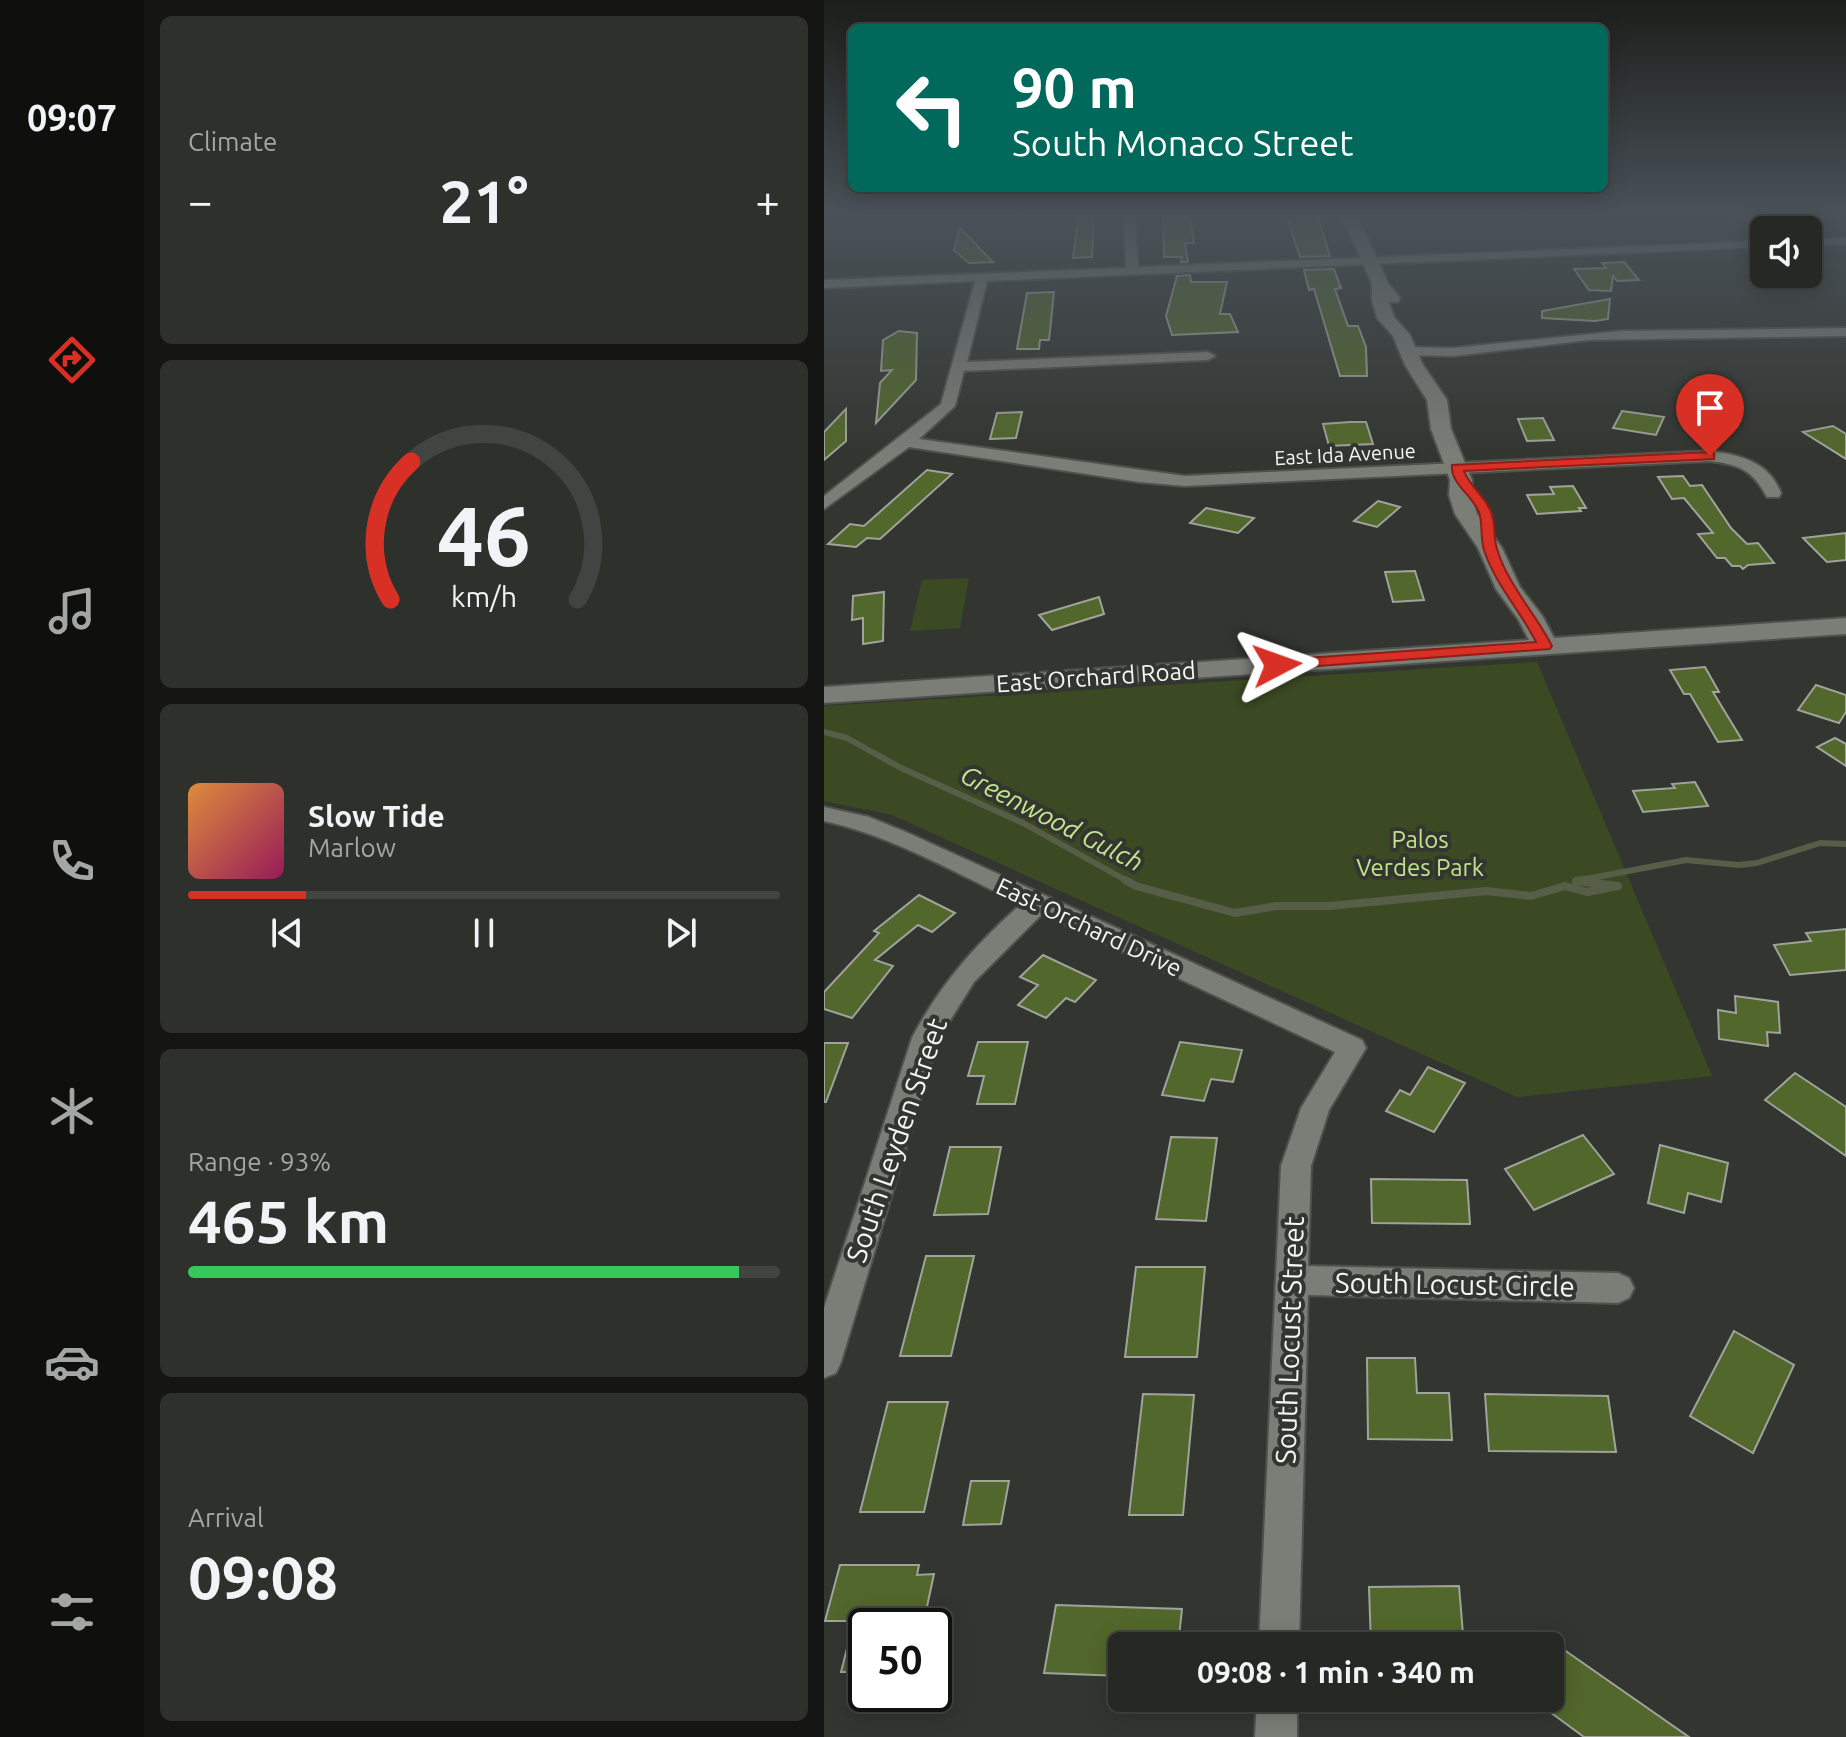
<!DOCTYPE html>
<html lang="en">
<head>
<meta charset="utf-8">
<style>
	body { margin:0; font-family:Ubuntu,sans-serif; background:#2e302c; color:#f1f3f6; height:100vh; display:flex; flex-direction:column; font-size:30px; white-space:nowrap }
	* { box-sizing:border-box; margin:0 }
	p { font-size:26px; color:#a4a6a6 }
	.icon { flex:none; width:44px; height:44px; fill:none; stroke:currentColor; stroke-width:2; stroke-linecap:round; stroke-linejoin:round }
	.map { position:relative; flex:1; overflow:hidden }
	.sheet { display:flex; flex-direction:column; gap:16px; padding:16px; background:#151614; width:680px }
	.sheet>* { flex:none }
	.top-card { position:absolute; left:24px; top:24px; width:760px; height:168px; border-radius:12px; box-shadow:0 4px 20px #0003,0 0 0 2px #424441; background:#00695c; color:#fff; overflow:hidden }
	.tools { position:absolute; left:926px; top:216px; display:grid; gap:16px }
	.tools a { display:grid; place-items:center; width:72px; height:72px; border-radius:12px; background:#262824; box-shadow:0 4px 20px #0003,0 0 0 2px #424441; font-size:40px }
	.speed { position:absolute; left:24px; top:1608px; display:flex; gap:16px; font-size:40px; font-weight:700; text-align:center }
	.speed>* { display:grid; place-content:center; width:104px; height:104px; border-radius:50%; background:#262824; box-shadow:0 4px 20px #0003,0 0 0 2px #424441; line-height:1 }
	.speed .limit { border:4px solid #111; border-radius:12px; background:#fff; color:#111 }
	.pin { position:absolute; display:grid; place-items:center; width:68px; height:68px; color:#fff; margin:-82px -34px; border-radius:50% 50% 50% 0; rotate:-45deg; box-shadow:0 0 8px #0007 }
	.pin .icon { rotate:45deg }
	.me { position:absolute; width:88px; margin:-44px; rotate:86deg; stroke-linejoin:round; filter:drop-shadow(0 0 6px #0008) }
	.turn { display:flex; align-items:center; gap:28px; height:168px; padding:0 32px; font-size:36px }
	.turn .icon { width:104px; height:104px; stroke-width:2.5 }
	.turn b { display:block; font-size:56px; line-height:68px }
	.big { font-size:60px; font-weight:700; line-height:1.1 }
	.sheet .tile { flex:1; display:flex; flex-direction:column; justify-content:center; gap:12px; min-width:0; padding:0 28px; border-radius:12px; background:#2e302c }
	.sheet .dial { align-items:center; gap:0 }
	.dial svg { height:208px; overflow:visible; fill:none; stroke:#424441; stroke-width:7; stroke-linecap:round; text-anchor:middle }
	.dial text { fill:#f1f3f6; stroke:none }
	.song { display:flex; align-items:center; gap:24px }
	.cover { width:96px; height:96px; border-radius:12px; background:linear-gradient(135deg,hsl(30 70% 55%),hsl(330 70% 35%)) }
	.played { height:8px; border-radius:4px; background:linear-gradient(90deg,#d93025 20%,#424441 20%) }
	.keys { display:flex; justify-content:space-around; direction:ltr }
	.heat { display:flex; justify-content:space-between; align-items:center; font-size:44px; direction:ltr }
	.charge { height:12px; border-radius:6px; background:linear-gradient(90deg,#34c759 93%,#424441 0) }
	.trip { position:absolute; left:284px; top:1632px; width:456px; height:80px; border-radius:12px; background:#262824; box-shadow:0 4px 20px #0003,0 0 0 2px #424441; font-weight:700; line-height:80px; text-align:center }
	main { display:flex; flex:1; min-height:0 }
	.dock { display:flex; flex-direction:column; width:144px; justify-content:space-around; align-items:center; background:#0f100e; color:#a4a6a6 }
	.dock .icon { width:56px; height:56px }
	.dock .on { color:#d93025 }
	.dock b { font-size:36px; color:#f1f3f6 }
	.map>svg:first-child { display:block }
</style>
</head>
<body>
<main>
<nav class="dock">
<b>09:07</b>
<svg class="icon on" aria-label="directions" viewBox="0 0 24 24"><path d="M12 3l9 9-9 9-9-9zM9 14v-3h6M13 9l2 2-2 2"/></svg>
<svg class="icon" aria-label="music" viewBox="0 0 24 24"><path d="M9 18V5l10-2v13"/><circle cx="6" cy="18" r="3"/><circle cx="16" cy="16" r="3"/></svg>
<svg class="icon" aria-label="phone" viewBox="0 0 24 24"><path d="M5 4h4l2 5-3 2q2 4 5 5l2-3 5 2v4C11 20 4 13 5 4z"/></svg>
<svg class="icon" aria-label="climate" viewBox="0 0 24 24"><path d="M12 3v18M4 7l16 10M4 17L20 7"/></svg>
<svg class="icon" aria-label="car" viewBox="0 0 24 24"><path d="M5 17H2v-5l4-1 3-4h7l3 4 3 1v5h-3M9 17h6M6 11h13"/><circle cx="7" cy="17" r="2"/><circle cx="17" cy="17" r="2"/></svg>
<svg class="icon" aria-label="filters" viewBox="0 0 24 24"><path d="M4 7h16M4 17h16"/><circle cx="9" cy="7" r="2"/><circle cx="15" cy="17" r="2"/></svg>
</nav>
<section class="sheet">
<div class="tile"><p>Climate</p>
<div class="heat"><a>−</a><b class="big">21°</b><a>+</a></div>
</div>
<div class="tile dial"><svg viewBox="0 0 100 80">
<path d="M14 69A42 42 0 1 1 86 69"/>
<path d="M14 69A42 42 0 0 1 22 16" stroke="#d93025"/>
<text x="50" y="56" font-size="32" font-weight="700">46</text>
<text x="50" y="72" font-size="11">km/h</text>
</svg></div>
<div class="tile">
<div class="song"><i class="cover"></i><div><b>Slow Tide</b><p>Marlow</p></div></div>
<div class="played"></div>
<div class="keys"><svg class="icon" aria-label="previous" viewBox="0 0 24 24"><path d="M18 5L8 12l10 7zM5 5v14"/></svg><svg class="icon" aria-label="pause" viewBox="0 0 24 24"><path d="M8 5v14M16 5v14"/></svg><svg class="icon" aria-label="next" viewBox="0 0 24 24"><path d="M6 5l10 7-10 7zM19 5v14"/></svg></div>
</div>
<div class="tile"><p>Range · 93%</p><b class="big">465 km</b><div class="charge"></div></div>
<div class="tile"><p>Arrival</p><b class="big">09:08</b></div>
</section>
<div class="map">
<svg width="1022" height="1737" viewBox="0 0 1022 1737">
	<rect width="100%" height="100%" fill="#333630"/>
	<g fill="#3c4a23">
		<polygon points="145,578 136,628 86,631 98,580"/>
		<polygon points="713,662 888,1076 693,1097 68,815 0,801 0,706"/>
	</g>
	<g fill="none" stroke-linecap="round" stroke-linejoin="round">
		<g stroke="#565e48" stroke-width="6">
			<polyline points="0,732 23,738 75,767 199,823 305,882"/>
			<polyline points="759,882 752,881 862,860 915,865 933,863 996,843 1022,844"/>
		</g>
		<polyline stroke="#565e48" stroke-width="8" points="301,880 312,886 411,913 453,906 505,906 663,891 707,896 741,886 763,892 794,886 752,881 758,880"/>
	</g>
	<g fill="#52672b" stroke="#a0a39c" stroke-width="2">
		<polygon points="255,212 270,212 268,257 249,258"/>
		<polygon points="339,212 365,212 370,243 361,243 364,262 357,262 358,257 340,257"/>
		<polygon points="461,212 486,212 494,217 506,256 476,257"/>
		<polygon points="136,228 169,262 145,263 130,250"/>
		<polygon points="800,262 815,280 793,281 789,276 787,291 765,290 750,269 782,268 778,263"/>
		<polygon points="510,269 517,288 511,289 524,326 534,326 542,347 543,376 516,376 490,289 485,290 480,270"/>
		<polygon points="366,275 367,282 403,282 396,314 406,314 414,332 348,335 342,316 353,276"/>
		<polygon points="230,292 225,340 216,340 215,349 193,349 203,293"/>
		<polygon points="786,299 784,319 771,321 718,318 718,311"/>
		<polygon points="75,331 93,333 92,380 52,423 56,383 68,370 57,371 59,340"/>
		<polygon points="22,409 22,441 0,460 0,432"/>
		<polygon points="798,411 840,417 832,435 789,428"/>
		<polygon points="198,412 192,438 166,439 173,413"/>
		<polygon points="719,418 730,440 703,441 694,419"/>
		<polygon points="526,422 542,422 549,444 505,446 499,424"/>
		<polygon points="1009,426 1022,434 1022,459 979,432"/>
		<polygon points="103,470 128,474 56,539 43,538 32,547 4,544 26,524 40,526"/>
		<polygon points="859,476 866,486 878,485 907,528 923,544 934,543 950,563 924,565 919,569 916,566 908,566 901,558 893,558 874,534 889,533 860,498 848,499 834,477"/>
		<polygon points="749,486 762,508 755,508 757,511 713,514 703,495 730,494 726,487"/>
		<polygon points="554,501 576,507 553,527 530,521"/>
		<polygon points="382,508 430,518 414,533 366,523"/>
		<polygon points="1022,533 1022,560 1003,562 979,538"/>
		<polygon points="591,571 600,600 569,602 561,572"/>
		<polygon points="60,592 59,641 39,644 39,618 28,620 29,596"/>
		<polygon points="275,597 280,614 228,630 215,615"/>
		<polygon points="881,667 895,692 889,692 918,740 894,742 866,694 860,694 846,670"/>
		<polygon points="992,685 1022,695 1022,712 1015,723 974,710"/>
		<polygon points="1011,738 1022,744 1022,766 993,747"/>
		<polygon points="871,782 884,806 819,812 809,791 851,788 848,784"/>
		<polygon points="95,895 131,913 108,932 94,925 51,960 69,966 28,1018 0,1009 0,992 55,933 50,931"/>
		<polygon points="1022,929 1022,970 966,975 950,945 987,941 982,933"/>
		<polygon points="219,955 272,980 251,1002 242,998 222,1018 194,1005 214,985 196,977"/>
		<polygon points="911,996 954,1002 956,1033 943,1032 944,1046 895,1039 894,1010 912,1013"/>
		<polygon points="154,1042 204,1042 191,1104 153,1104 160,1076 144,1076"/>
		<polygon points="356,1042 418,1050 409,1082 387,1079 380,1101 338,1095"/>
		<polygon points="0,1043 24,1043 2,1102 0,1102"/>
		<polygon points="604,1067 641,1083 610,1132 562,1111 576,1090 586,1095"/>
		<polygon points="971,1073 1022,1107 1022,1156 941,1100"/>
		<polygon points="759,1135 790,1174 710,1210 681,1169"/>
		<polygon points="347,1137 393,1138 382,1221 332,1219"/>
		<polygon points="836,1145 904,1163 897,1202 864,1193 860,1213 824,1203"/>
		<polygon points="126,1147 177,1147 164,1214 110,1215"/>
		<polygon points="547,1179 643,1180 646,1224 548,1223"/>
		<polygon points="102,1256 150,1256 127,1356 76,1356"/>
		<polygon points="312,1267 381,1267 373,1357 301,1357"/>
		<polygon points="910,1331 970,1365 929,1453 866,1416"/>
		<polygon points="543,1358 591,1358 593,1393 625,1393 628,1440 544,1439"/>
		<polygon points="319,1394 370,1395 359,1515 305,1515"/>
		<polygon points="661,1394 784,1396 792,1452 665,1451"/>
		<polygon points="64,1402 124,1402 100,1512 36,1512"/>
		<polygon points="147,1481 185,1481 177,1524 139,1525"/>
		<polygon points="16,1565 95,1565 93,1575 110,1574 101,1616 83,1616 81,1626 42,1626 42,1672 17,1672 30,1621 1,1621"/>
		<polygon points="635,1586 640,1646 547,1646 545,1587"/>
		<polygon points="232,1605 358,1609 354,1646 298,1646 298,1676 220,1673"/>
		<polygon points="726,1640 865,1737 760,1737 707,1698 726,1698"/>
	</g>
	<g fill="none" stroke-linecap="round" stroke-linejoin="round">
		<g stroke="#4f524c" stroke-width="4">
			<g id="street">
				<path d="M300,212H310L314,267L940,241V247L163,281L143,362L384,352L391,356L384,360L140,371L131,406L95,439L361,476L886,451C917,455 945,462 957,493L955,497H943C928,470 917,465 886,461L361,486L315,482L85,447L0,509V496L117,404L151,281L0,288V280L302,268Z"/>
				<polygon points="1022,238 1022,244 984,246 984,240"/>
				<polygon points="1022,328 1022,336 765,340 629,356 583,355 576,351 583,347 629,348 797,331"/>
				<path d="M0,807L45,817L82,832L538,1040L542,1048L505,1110L487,1166L484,1266L794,1273L805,1278L810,1288L805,1298L794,1303L484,1295L475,1646H435L457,1166L477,1108L511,1052L218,914L150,982L115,1038L17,1362L12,1373L0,1378V1308L88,1038C116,984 152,944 197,904C133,874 69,836 0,821Z"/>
				<polygon points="433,1698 473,1698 473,1737 431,1737"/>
			</g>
		</g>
		<g stroke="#4f524c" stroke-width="4">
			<polygon id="secondary" points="516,212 532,213 564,283 576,298 574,302 565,302 570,317 586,335 599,365 623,400 627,429 648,480 647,495 653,514 678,548 696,587 719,617 730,638 1022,618 1022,634 0,703 0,687 705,640 694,619 672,589 654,548 631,514 625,495 626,480 607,429 603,400 581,365 569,336 553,318 548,300 548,284"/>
		</g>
		<use href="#street" fill="#7b7e77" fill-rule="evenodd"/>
		<use href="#secondary" fill="#7b7e77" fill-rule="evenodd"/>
	</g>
	<linearGradient id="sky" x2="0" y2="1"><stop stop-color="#1c1e1a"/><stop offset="0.47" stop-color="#4a5259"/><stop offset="1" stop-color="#4a5259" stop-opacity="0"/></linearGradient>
	<rect width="1022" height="455" fill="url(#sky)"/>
	<path fill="#d93025" stroke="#8d1f18" stroke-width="2" d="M886,452L890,453V459L640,471C646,487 661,496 667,512C672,524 669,537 673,549C684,585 711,613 728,646L726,649L453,669L446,665L453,660L712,642C696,610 671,584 660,550C656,538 659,524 655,512C648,495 626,483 628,465Z"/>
	<g text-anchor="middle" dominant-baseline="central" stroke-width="8" stroke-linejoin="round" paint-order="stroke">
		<g font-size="20" fill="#f4f6f1" stroke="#333630">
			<text transform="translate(521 454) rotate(-3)">East Ida Avenue</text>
		</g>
		<g font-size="24" fill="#f4f6f1" stroke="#333630">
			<text transform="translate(272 677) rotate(-4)">East Orchard Road</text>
			<text transform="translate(265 927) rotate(25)">East Orchard Drive</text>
		</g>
		<g font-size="24" fill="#c0e289" stroke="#333630">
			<text x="596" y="839">Palos<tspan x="596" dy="28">Verdes Park</tspan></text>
		</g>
		<g font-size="26" font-style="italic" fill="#c3e58c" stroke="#333630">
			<text transform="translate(228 818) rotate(27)">Greenwood Gulch</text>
		</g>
		<g font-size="28" fill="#f4f6f1" stroke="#333630">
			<text transform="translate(72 1140) rotate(-71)">South Leyden Street</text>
			<text transform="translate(631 1284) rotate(1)">South Locust Circle</text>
			<text transform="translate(465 1340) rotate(-88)">South Locust Street</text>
		</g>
	</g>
</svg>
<div class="tools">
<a><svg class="icon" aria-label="sound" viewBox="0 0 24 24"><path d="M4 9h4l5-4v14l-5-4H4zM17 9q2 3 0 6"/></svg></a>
</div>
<div class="speed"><div class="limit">50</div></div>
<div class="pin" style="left:886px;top:456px;background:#d93025"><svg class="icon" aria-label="arrive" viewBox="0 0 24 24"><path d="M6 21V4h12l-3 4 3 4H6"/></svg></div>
<svg class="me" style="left:453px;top:665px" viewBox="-20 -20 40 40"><path d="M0-17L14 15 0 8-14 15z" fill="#d93025" stroke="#fff" stroke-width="4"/></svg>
<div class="trip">09:08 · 1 min · 340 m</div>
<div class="top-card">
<div class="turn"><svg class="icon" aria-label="left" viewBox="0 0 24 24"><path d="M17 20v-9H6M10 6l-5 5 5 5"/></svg><div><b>90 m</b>South Monaco Street</div></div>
</div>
</div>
</main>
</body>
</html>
